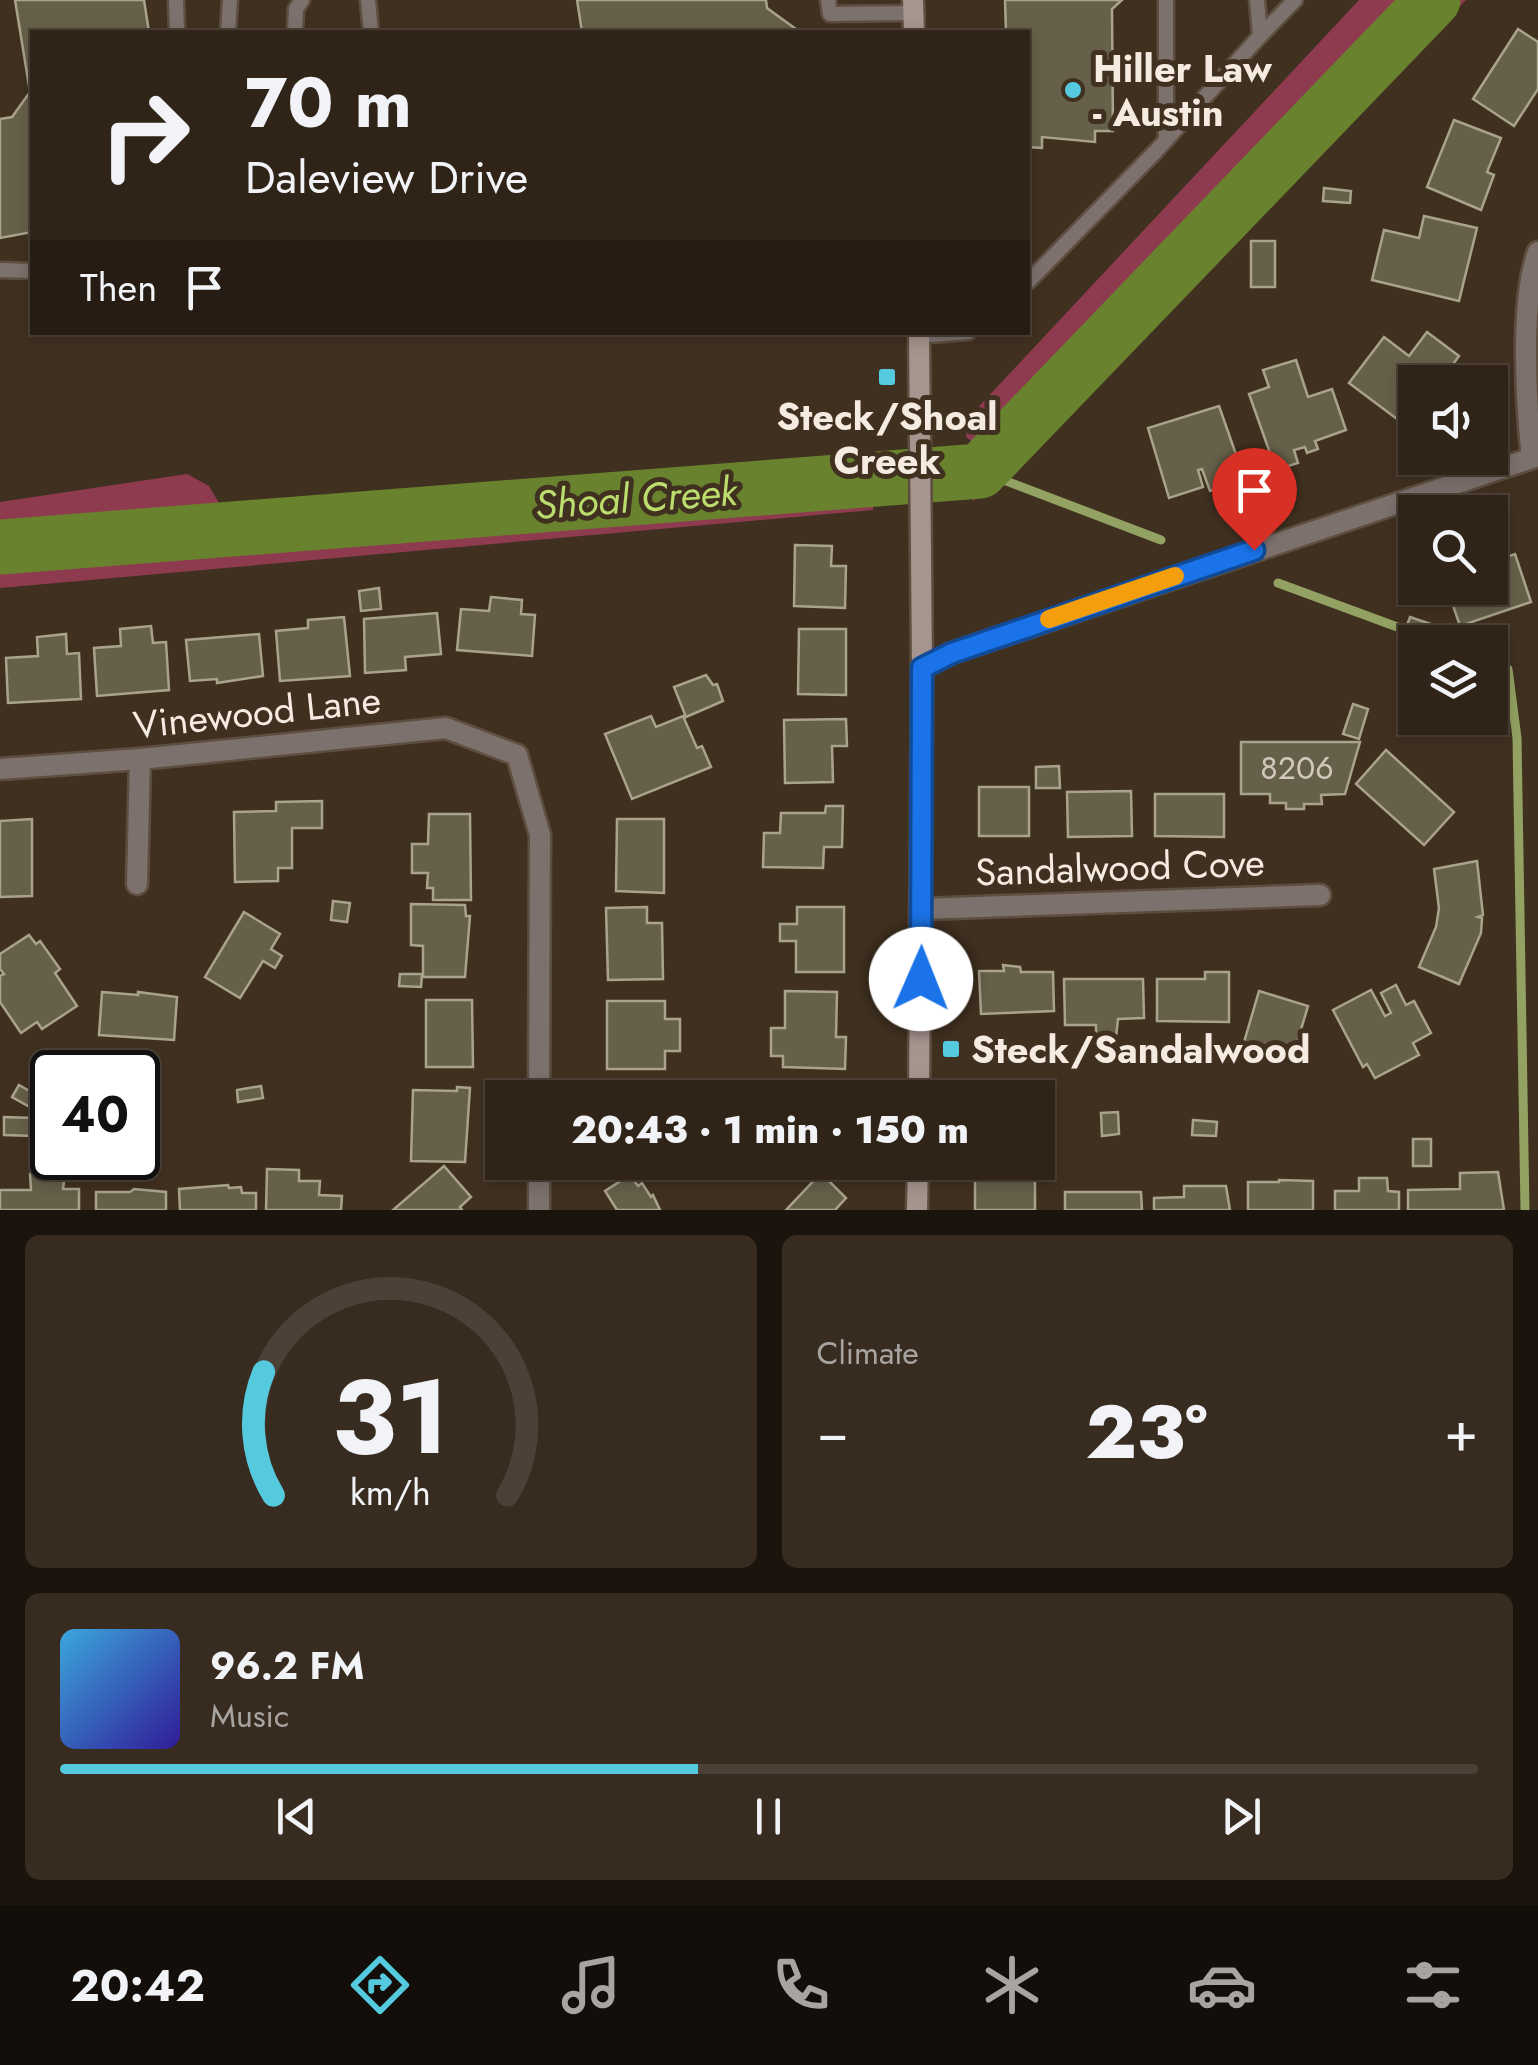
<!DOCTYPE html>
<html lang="en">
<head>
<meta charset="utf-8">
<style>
	body { margin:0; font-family:Jost,sans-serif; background:#382c21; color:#f1f3f6; height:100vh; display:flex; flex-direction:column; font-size:38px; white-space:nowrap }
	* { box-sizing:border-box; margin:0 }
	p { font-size:32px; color:#a8a4a2 }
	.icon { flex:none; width:55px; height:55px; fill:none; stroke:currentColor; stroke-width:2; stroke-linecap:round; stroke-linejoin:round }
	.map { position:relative; height:1210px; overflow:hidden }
	.side { display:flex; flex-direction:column; gap:25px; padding:25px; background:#1a140d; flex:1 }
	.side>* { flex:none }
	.hud { position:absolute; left:30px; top:30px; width:1000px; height:305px; border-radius:0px; box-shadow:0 5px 15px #0003,0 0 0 2px #4b4137; background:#302418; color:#f1f3f6; overflow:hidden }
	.buttons { position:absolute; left:1398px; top:365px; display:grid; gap:20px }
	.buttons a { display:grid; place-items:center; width:110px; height:110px; border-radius:0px; background:#302418; box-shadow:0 5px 15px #0003,0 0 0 2px #4b4137; font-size:50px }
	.speed { position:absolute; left:30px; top:1050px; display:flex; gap:20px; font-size:50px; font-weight:700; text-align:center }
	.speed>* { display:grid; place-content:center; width:130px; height:130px; border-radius:50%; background:#302418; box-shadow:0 5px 15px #0003,0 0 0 2px #4b4137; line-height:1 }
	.speed .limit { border:5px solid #111; border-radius:15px; background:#fff; color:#111 }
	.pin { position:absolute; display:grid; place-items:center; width:85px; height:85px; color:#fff; margin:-102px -42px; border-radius:50% 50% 50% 0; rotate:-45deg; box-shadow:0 0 10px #0007 }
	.pin .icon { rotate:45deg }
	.me { position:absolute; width:110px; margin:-55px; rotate:1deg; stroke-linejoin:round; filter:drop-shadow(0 0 8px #0008) }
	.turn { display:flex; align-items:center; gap:35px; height:210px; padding:0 50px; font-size:45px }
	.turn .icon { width:130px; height:130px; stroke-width:2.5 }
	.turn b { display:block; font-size:70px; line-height:85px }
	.then { display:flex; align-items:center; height:95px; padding:0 50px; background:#0003; gap:20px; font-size:38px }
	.big { font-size:75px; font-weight:800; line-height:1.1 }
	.side .card { flex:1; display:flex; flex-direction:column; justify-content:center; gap:15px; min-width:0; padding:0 35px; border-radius:15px; background:#382c21 }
	.side .dial { align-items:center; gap:0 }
	.dial svg { height:260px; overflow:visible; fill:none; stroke:#4b4137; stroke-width:7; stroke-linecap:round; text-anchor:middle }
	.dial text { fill:#f1f3f6; stroke:none }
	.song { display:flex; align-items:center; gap:30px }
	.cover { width:120px; height:120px; border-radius:15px; background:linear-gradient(135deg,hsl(200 70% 55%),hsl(250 70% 35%)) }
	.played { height:10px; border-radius:5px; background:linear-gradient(90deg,#55cade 45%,#4b4137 45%) }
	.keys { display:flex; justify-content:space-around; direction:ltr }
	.heat { display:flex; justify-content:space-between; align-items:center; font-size:55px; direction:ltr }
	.side .tiles { flex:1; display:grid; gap:25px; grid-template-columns:1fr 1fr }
	.card:last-child { grid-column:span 2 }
	.trip { position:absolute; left:485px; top:1080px; width:570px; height:100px; border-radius:0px; background:#302418; box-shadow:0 5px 15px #0003,0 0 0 2px #4b4137; font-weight:800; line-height:100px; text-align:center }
	.tabs { display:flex; height:160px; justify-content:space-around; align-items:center; background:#130e0a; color:#a8a4a2 }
	.tabs .icon { width:70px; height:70px }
	.tabs .selected { color:#55cade }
	.tabs b { font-size:45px; color:#f1f3f6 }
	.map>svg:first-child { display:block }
</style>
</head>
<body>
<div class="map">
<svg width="1538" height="1210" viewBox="0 0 1538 1210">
	<rect width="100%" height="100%" fill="#403020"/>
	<g fill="#8f3b4f">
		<polygon points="1359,0 1466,0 1026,457 973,501 977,445 966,437 969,417"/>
		<polygon points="873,452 873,510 0,588 0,502 187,474 209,486 223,510"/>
	</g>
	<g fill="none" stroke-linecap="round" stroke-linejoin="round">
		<g stroke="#93a263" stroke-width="9">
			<polyline points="980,471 1161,540"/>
			<polyline points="1278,583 1438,642"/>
			<polyline points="1490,662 1508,669 1517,738 1525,1210"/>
		</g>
		<polyline stroke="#69822d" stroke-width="55" points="0,547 980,471 1433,0"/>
	</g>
	<g fill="#66604a" stroke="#a9a38b" stroke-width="2.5">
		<polygon points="15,0 144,0 149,32 32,32 32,232 0,238 0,119 12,117 30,92"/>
		<polygon points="577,0 766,0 767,8 800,32 582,32"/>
		<polygon points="1005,0 1122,0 1112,9 1113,131 1095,131 1095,142 1042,137 1042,148 1028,147 1028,32 1006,32"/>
		<polygon points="1518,29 1538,42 1538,89 1514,126 1473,99"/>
		<polygon points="1454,120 1501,138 1487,172 1494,175 1481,210 1427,187"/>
		<polygon points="1324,188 1351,191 1350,203 1323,201"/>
		<polygon points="1424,216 1477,228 1459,301 1372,280 1384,230 1419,238"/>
		<rect x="1251" y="241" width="24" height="46"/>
		<polygon points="1427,332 1459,356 1440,382 1415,382 1415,420 1409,428 1349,383 1384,337 1409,356"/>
		<polygon points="1296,360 1308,397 1332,389 1346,430 1315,441 1318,449 1307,453 1305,447 1294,450 1298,463 1276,470 1249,394 1269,387 1263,370"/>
		<polygon points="1219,406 1245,480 1210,491 1202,469 1198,470 1203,487 1169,498 1148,428"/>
		<polygon points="795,545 832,546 831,566 846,566 845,608 794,606"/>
		<polygon points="1515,554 1531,602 1460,626 1447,588 1490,588 1490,559 1491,562"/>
		<polygon points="379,588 381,609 361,611 359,591"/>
		<polygon points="491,597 522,600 521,614 535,615 532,656 457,650 461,609 489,611"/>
		<polygon points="437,613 441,654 405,657 406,670 365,673 364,619"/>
		<polygon points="344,617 350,676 280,681 276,631 308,628 308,620"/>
		<polygon points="1410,617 1431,624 1428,636 1406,628"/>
		<polygon points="151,626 153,643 166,642 169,690 97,696 94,648 121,646 120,629"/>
		<polygon points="799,629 846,629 846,695 798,694"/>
		<polygon points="66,634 67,654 79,653 81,699 8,703 6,658 38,656 37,637"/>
		<polygon points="259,634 263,676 217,683 217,679 190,681 186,640"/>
		<polygon points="706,675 713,685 717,684 723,701 686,717 674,687"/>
		<polygon points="1353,704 1368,709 1359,739 1343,734"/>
		<polygon points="651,716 656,727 683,716 697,748 702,746 711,767 632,799 605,734"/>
		<polygon points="846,719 847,746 832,746 833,782 785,783 784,720"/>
		<polygon points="1241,742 1360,742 1345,794 1321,795 1322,804 1304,804 1304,809 1286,809 1286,803 1270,803 1270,794 1241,794"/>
		<polygon points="1386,750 1454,812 1424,845 1356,784"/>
		<polygon points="1059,766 1060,788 1036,788 1036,767"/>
		<rect x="979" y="787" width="50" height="49"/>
		<polygon points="1131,791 1132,836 1068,837 1067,792"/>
		<polygon points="1155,794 1224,794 1224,837 1155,836"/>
		<polygon points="322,801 322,828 292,828 292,868 278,868 278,881 235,882 234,812 276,811 276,802"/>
		<polygon points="826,806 843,806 842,847 824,847 823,868 763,867 764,833 780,833 781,813 825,813"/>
		<polygon points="429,814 470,814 471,900 433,900 433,888 427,888 428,873 412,873 412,844 428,844"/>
		<polygon points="32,819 32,896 0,897 0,821"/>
		<polygon points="617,819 664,819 664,893 616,891"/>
		<polygon points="1477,861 1483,915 1478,917 1482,918 1481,933 1459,984 1419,967 1436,927 1439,908 1434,869"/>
		<polygon points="333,901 350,903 347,922 331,920"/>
		<polygon points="411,904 465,905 466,916 470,916 465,977 423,977 423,946 411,945"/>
		<polygon points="647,907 647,923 662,923 663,979 608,980 606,908"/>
		<polygon points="797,907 844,907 844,972 796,972 796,941 780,941 780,924 797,924"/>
		<polygon points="244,912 280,934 271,949 282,956 275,968 263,961 240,998 205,977"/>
		<polygon points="29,935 36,944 40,941 60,969 55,973 77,1006 42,1029 37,1022 21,1033 0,1002 0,976 4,974 0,969 0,954"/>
		<polygon points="1003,965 1020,967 1021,972 1053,972 1054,1011 981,1014 979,971 1004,971"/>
		<polygon points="1205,972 1229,972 1229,1022 1157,1021 1157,979 1205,979"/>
		<polygon points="400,974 422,974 421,987 399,986"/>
		<polygon points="1064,979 1143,979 1144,1018 1118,1019 1116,1037 1096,1037 1096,1025 1065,1025"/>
		<polygon points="1396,985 1406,1005 1414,1001 1431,1033 1413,1043 1419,1055 1375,1078 1367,1064 1363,1067 1333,1010 1371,990 1385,1016 1391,1013 1381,993"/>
		<polygon points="785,991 837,992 836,1037 846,1037 845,1069 783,1067 783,1056 771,1056 771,1028 785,1028"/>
		<polygon points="1259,991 1308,1006 1294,1053 1269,1045 1266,1056 1242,1049"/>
		<polygon points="102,992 138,995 138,992 177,997 174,1040 99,1035"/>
		<polygon points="426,1000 472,1000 473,1067 426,1067"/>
		<polygon points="607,1001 665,1001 665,1019 680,1019 680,1051 665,1051 665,1069 607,1069"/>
		<polygon points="19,1085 35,1094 28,1106 12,1097"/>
		<polygon points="261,1086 263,1098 238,1102 237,1090"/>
		<polygon points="457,1087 470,1088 465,1162 411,1161 413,1090 457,1091"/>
		<rect x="613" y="1088" width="40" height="10"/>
		<polygon points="765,1091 846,1092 846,1098 765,1098"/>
		<polygon points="1118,1112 1119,1134 1102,1136 1101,1113"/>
		<polygon points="4,1117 33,1118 33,1136 4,1135"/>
		<polygon points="1193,1120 1217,1122 1216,1136 1192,1135"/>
		<rect x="1413" y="1139" width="18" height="27"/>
		<rect x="975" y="1162" width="60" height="48"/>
		<polygon points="444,1166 471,1197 460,1207 462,1210 393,1210"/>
		<polygon points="267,1169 299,1170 299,1181 320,1181 319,1195 342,1196 341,1210 266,1210"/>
		<polygon points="1498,1172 1504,1210 1408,1210 1408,1190 1460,1189 1460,1173"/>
		<polygon points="821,1173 846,1198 835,1210 786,1210"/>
		<polygon points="30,1174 65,1174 63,1189 79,1189 79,1210 0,1210 0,1190 31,1190"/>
		<polygon points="630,1175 638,1186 642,1183 651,1197 653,1195 660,1210 617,1210 605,1191"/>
		<polygon points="1359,1178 1387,1178 1388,1191 1399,1192 1399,1210 1335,1210 1335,1191 1359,1191"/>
		<polygon points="1279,1180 1313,1181 1313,1210 1248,1210 1248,1182 1279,1182"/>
		<polygon points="228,1185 229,1188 241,1187 242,1193 256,1193 256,1210 180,1210 179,1189"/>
		<polygon points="1184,1186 1226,1186 1230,1210 1154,1210 1154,1198 1184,1197"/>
		<polygon points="134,1189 166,1192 166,1210 96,1210 96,1192 130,1192"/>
		<polygon points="1065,1192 1141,1192 1142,1210 1065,1210"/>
	</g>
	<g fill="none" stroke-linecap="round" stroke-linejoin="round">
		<g stroke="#5d4e3f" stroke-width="19">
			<g id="lane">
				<polyline points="176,0 177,32"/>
				<polyline points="368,0 371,32"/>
				<polyline points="828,0 830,14 913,13"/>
				<polyline points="228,32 230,0"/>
				<polyline points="295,32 296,9 302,0"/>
				<polyline points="1260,36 1295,0"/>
				<polyline points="1166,140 1166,0"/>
				<polyline points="0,270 32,271"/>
				<polyline points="1028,282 1156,151 1260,36 1257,0"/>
				<polyline points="919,336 968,332"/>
			</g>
		</g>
		<g stroke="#5d4e3f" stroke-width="25">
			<g id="street">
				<path d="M1532,458C1526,405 1520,300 1538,252"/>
				<polyline points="922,668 952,653 1538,456"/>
				<polyline points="0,769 140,759 446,728 517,755 540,835 539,1098"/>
				<polyline points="137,884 140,759"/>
				<polyline points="922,909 1320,895"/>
				<polyline points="539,1210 539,1162"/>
			</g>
		</g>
		<g stroke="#5d4e3f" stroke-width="25">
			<g id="secondary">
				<polyline points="913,0 914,32"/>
				<polyline points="919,332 922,668 919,1098"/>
				<polyline points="917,1210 918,1162"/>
			</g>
		</g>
		<use href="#lane" stroke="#7d716e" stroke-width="14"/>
		<use href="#street" stroke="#7d716e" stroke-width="20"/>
		<use href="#secondary" stroke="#a6948e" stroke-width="20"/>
	</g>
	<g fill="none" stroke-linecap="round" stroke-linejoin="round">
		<g stroke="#114b97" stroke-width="25">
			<polyline id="route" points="921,979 922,668 952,653 1254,550"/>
		</g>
		<use href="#route" stroke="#1a73e8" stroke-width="18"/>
		<polyline stroke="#f59e0b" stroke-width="18" points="1049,619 1175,576"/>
	</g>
	<g fill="#55cade" stroke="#403020" stroke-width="4">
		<circle cx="1073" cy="90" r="10"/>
		<rect x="877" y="367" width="20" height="20" rx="5"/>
		<rect x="941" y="1039" width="20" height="20" rx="5"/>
	</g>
	<g text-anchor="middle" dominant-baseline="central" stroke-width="10" stroke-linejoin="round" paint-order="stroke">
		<g font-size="32" fill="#d2c8bb">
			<text x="1297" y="768">8206</text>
		</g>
		<g font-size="38" font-weight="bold" fill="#f6ebe1" stroke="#403020" text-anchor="start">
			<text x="1093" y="68">Hiller Law<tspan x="1093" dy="44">- Austin</tspan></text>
			<text x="887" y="416" text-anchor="middle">Steck/Shoal<tspan x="887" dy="44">Creek</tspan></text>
			<text x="971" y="1049">Steck/Sandalwood</text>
		</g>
		<g font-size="38" fill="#f6ebe1" stroke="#403020">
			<text transform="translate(257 712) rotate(-6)">Vinewood Lane</text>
			<text transform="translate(1120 867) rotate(-2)">Sandalwood Cove</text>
		</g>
		<g font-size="40" font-style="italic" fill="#badd6d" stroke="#403020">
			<text transform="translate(636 498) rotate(-4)">Shoal Creek</text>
		</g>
	</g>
</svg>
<div class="buttons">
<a><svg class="icon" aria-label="sound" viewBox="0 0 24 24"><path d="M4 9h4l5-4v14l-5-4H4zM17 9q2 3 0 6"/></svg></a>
<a><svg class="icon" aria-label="search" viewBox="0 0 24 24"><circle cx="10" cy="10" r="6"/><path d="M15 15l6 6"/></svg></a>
<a><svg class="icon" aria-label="layers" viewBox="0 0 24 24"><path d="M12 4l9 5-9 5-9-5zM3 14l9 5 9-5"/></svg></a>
</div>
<div class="speed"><div class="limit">40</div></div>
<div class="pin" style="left:1254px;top:550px;background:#d93025"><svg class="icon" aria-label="arrive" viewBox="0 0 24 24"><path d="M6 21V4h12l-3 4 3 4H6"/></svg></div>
<svg class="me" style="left:921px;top:979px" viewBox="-20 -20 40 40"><circle r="19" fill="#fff"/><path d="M0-13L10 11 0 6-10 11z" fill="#1a73e8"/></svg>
<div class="trip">20:43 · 1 min · 150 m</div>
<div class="hud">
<div class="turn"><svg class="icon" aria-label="right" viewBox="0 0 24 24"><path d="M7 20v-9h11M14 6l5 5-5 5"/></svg><div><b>70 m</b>Daleview Drive</div></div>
<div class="then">Then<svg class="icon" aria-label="arrive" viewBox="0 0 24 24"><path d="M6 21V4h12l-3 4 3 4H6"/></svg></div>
</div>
</div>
<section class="side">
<div class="tiles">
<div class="card dial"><svg viewBox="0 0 100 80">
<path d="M14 69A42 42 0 1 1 86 69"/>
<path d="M14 69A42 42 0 0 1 11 31" stroke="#55cade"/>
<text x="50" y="56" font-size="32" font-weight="700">31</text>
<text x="50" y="72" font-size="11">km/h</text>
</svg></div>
<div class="card"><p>Climate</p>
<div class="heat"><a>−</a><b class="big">23°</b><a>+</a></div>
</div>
<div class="card">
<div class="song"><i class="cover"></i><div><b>96.2 FM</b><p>Music</p></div></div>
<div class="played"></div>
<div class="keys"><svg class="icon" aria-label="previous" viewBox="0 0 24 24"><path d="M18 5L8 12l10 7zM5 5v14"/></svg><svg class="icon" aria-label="pause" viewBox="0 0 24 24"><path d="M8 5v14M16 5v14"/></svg><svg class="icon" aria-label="next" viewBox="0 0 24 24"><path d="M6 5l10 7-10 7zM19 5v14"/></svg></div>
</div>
</div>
</section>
<nav class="tabs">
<b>20:42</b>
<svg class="icon selected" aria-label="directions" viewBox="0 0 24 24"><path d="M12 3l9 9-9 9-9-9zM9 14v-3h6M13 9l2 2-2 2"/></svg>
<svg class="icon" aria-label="music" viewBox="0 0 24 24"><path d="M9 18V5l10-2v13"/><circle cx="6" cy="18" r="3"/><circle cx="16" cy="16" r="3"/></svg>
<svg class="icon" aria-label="phone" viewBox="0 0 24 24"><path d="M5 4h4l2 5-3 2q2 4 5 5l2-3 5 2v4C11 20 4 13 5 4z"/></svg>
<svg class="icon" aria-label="climate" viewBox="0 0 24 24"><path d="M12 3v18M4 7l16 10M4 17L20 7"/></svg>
<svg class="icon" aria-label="car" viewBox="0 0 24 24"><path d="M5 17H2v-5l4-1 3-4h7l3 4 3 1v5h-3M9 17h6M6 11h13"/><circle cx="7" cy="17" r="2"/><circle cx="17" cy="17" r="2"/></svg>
<svg class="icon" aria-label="filters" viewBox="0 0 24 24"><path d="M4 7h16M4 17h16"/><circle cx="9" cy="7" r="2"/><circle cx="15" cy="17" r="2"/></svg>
</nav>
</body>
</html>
